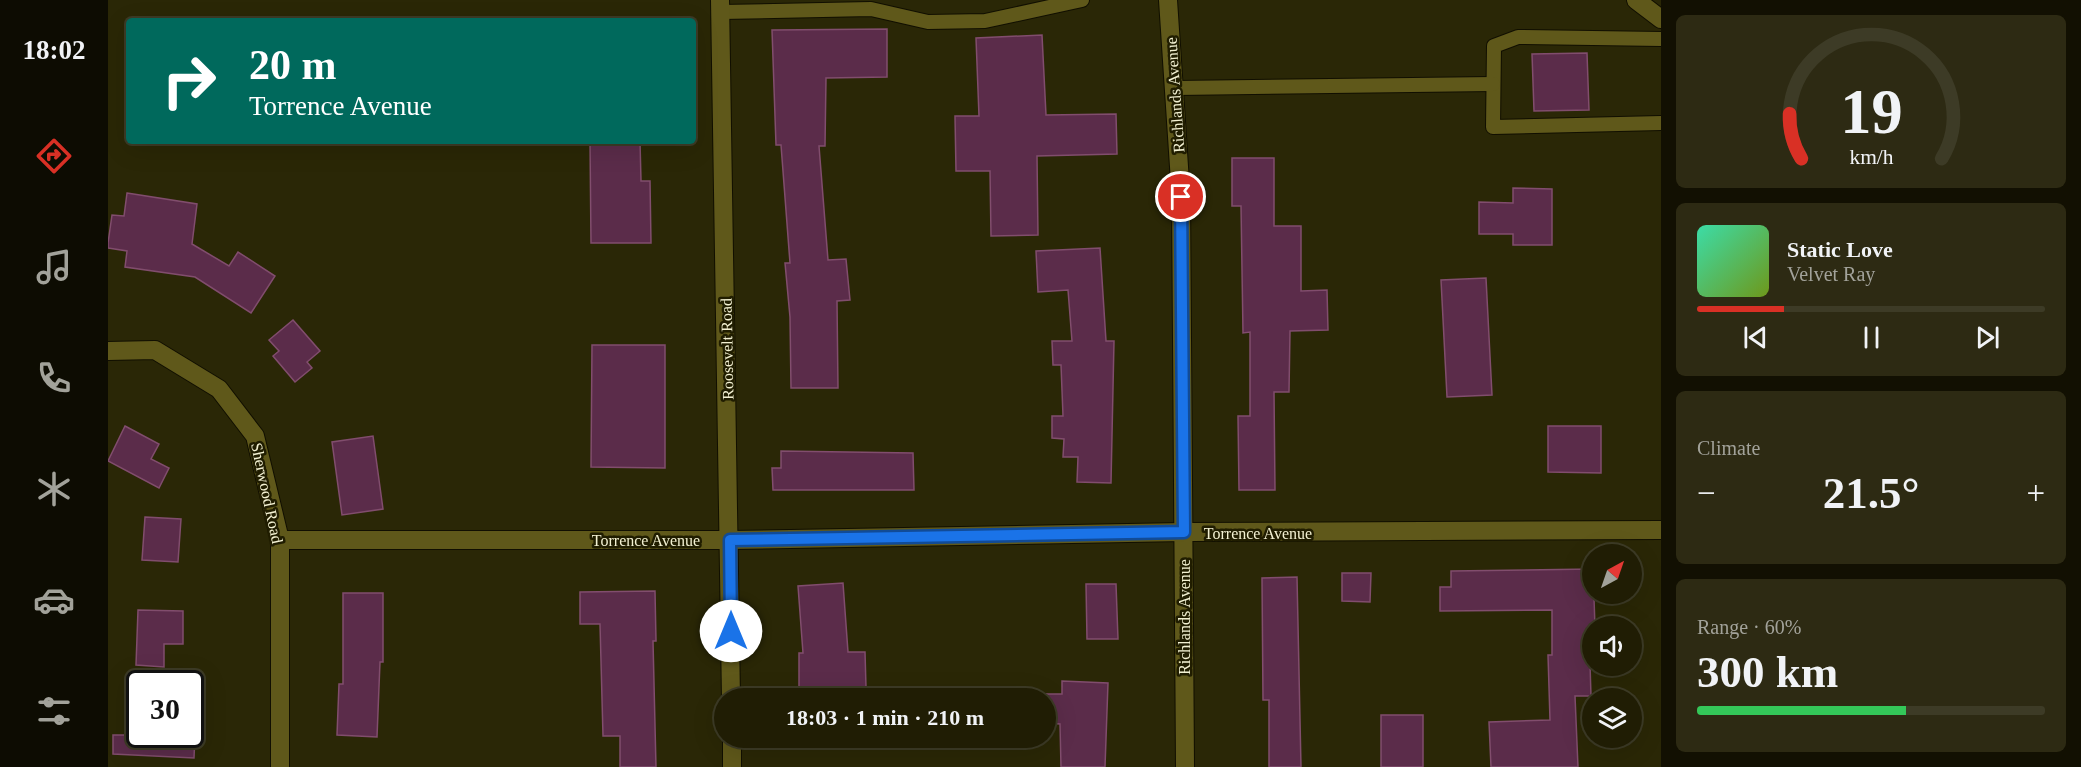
<!DOCTYPE html>
<html lang="en">
<head>
<meta charset="utf-8">
<style>
	body { margin:0; font-family:"Times New Roman",serif; background:#2d2a13; color:#f1f3f6; height:100vh; display:flex; flex-direction:column; font-size:22px; white-space:nowrap }
	* { box-sizing:border-box; margin:0 }
	p { font-size:20px; color:#a2a29a }
	.icon { flex:none; width:33px; height:33px; fill:none; stroke:currentColor; stroke-width:2; stroke-linecap:round; stroke-linejoin:round }
	.map { position:relative; flex:1; overflow:hidden }
	.side { display:flex; flex-direction:column; gap:15px; padding:15px; background:#121002; width:420px }
	.side>* { flex:none }
	.hud { position:absolute; left:18px; top:18px; width:570px; height:126px; border-radius:6px; box-shadow:0 6px 24px #0002,0 0 0 2px #3d3b26; background:#00695c; color:#fff; overflow:hidden }
	.needle { width:39px; rotate:40deg }
	.controls { position:absolute; left:1474px; top:544px; display:grid; gap:12px }
	.controls a { display:grid; place-items:center; width:60px; height:60px; border-radius:50%; background:#201d04; box-shadow:0 6px 24px #0002,0 0 0 2px #3d3b26; font-size:30px }
	.speed { position:absolute; left:18px; top:670px; display:flex; gap:12px; font-size:30px; font-weight:700; text-align:center }
	.speed>* { display:grid; place-content:center; width:78px; height:78px; border-radius:50%; background:#201d04; box-shadow:0 6px 24px #0002,0 0 0 2px #3d3b26; line-height:1 }
	.speed .limit { border:3px solid #111; border-radius:9px; background:#fff; color:#111 }
	.pin { position:absolute; display:grid; place-items:center; width:51px; height:51px; color:#fff; margin:-26px; border:3px solid #fff; border-radius:50%; box-shadow:0 2px 6px #0007 }
	.me { position:absolute; width:66px; margin:-33px; rotate:0deg; stroke-linejoin:round; filter:drop-shadow(0 0 4px #0008) }
	.turn { display:flex; align-items:center; gap:21px; height:126px; padding:0 24px; font-size:27px }
	.turn .icon { width:78px; height:78px; stroke-width:2.5 }
	.turn b { display:block; font-size:42px; line-height:51px }
	.big { font-size:45px; font-weight:600; line-height:1.1 }
	.side .card { flex:1; display:flex; flex-direction:column; justify-content:center; gap:9px; min-width:0; padding:0 21px; border-radius:9px; background:#2d2a13 }
	.side .dial { align-items:center; gap:0 }
	.dial svg { height:156px; overflow:visible; fill:none; stroke:#3d3b26; stroke-width:7; stroke-linecap:round; text-anchor:middle }
	.dial text { fill:#f1f3f6; stroke:none }
	.song { display:flex; align-items:center; gap:18px }
	.cover { width:72px; height:72px; border-radius:9px; background:linear-gradient(135deg,hsl(160 70% 55%),hsl(80 70% 35%)) }
	.played { height:6px; border-radius:3px; background:linear-gradient(90deg,#d93025 25%,#3d3b26 25%) }
	.keys { display:flex; justify-content:space-around; direction:ltr }
	.heat { display:flex; justify-content:space-between; align-items:center; font-size:33px; direction:ltr }
	.charge { height:9px; border-radius:4px; background:linear-gradient(90deg,#34c759 60%,#3d3b26 0) }
	.trip { position:absolute; left:606px; top:688px; width:342px; height:60px; border-radius:30px; background:#201d04; box-shadow:0 6px 24px #0002,0 0 0 2px #3d3b26; font-weight:600; line-height:60px; text-align:center }
	main { display:flex; flex:1; min-height:0 }
	.tabs { display:flex; flex-direction:column; width:108px; justify-content:space-around; align-items:center; background:#0d0c02; color:#a2a29a }
	.tabs .icon { width:42px; height:42px }
	.tabs .on { color:#d93025 }
	.tabs b { font-size:27px; color:#f1f3f6 }
	.map>svg:first-child { display:block }
</style>
</head>
<body>
<main>
<nav class="tabs">
<b>18:02</b>
<svg class="icon on" aria-label="directions" viewBox="0 0 24 24"><path d="M12 3l9 9-9 9-9-9zM9 14v-3h6M13 9l2 2-2 2"/></svg>
<svg class="icon" aria-label="music" viewBox="0 0 24 24"><path d="M9 18V5l10-2v13"/><circle cx="6" cy="18" r="3"/><circle cx="16" cy="16" r="3"/></svg>
<svg class="icon" aria-label="phone" viewBox="0 0 24 24"><path d="M5 4h4l2 5-3 2q2 4 5 5l2-3 5 2v4C11 20 4 13 5 4z"/></svg>
<svg class="icon" aria-label="climate" viewBox="0 0 24 24"><path d="M12 3v18M4 7l16 10M4 17L20 7"/></svg>
<svg class="icon" aria-label="car" viewBox="0 0 24 24"><path d="M5 17H2v-5l4-1 3-4h7l3 4 3 1v5h-3M9 17h6M6 11h13"/><circle cx="7" cy="17" r="2"/><circle cx="17" cy="17" r="2"/></svg>
<svg class="icon" aria-label="filters" viewBox="0 0 24 24"><path d="M4 7h16M4 17h16"/><circle cx="9" cy="7" r="2"/><circle cx="15" cy="17" r="2"/></svg>
</nav>
<div class="map">
<svg width="1553" height="767" viewBox="0 0 1553 767">
	<rect width="100%" height="100%" fill="#2a2706"/>
	<g fill="#5b2c4a" stroke="#814d6d" stroke-width="1.5">
		<polygon points="779,29 779,77 718,78 717,146 711,146 720,260 738,259 742,300 729,301 730,388 683,388 682,317 677,263 682,263 673,145 668,145 664,30"/>
		<polygon points="934,35 938,115 1008,114 1009,154 929,156 930,235 883,236 882,171 848,171 847,116 871,116 868,38"/>
		<polygon points="1479,53 1481,110 1426,111 1424,54"/>
		<polygon points="482,141 532,141 533,181 542,181 543,243 483,243"/>
		<polygon points="1124,158 1166,158 1166,226 1193,226 1193,291 1219,290 1220,330 1182,331 1181,392 1166,392 1167,490 1131,490 1130,416 1142,416 1142,332 1135,333 1133,206 1124,206"/>
		<polygon points="1405,188 1444,189 1444,245 1405,245 1405,234 1371,234 1371,202 1405,203"/>
		<polygon points="19,193 89,204 84,244 121,266 130,252 167,276 143,313 87,277 17,267 19,251 0,248 0,243 4,215 16,216"/>
		<polygon points="992,248 998,341 1006,341 1003,483 969,482 970,457 955,457 956,439 944,438 944,416 955,416 953,365 945,365 944,341 964,341 960,290 930,292 928,251"/>
		<polygon points="1378,278 1384,395 1339,397 1333,280"/>
		<polygon points="185,320 212,351 199,362 204,368 187,382 165,356 171,351 161,340"/>
		<polygon points="484,345 557,345 557,468 483,467"/>
		<polygon points="17,426 51,444 43,459 61,468 51,488 0,461"/>
		<polygon points="1440,426 1493,426 1493,473 1440,472"/>
		<polygon points="265,436 275,509 234,515 224,442"/>
		<polygon points="673,451 805,453 806,490 665,490 664,468 673,468"/>
		<polygon points="37,517 73,519 70,562 34,560"/>
		<polygon points="1485,569 1487,627 1485,627 1485,631 1481,632 1483,696 1467,696 1470,767 1383,767 1381,722 1442,720 1440,655 1444,655 1444,610 1332,611 1332,587 1343,587 1343,571"/>
		<polygon points="1234,573 1263,573 1262,602 1234,601"/>
		<polygon points="1189,577 1193,767 1161,767 1161,700 1155,700 1154,578"/>
		<polygon points="735,583 740,652 757,652 758,687 691,688 691,653 695,653 690,586"/>
		<polygon points="978,584 1008,584 1010,639 979,639"/>
		<polygon points="547,591 548,641 545,641 548,767 512,767 512,736 495,736 492,624 472,624 472,592"/>
		<polygon points="235,593 275,593 275,662 272,662 269,737 229,735 231,684 235,684"/>
		<polygon points="30,610 75,611 75,644 56,644 56,667 28,665"/>
		<polygon points="954,681 1000,683 997,767 953,767 952,724 938,723 938,694 954,694"/>
		<rect x="1273" y="715" width="42" height="52"/>
		<polygon points="5,735 87,735 86,758 5,754"/>
	</g>
	<g fill="none" stroke-linecap="round" stroke-linejoin="round">
		<g stroke="#110f01" stroke-width="16">
			<g id="lane">
				<polyline points="613,12 763,9 820,22 877,21 974,0"/>
				<polyline points="1553,39 1410,37 1386,46 1385,127 1553,123"/>
				<polyline points="1068,88 1385,84"/>
			</g>
		</g>
		<g stroke="#110f01" stroke-width="20">
			<g id="street">
				<polyline points="612,0 623,699"/>
				<polyline points="1060,0 1073,197 1077,767"/>
				<polyline points="1528,0 1553,19"/>
				<polyline points="0,351 47,350 111,389 147,436 172,540 172,767"/>
				<polyline points="172,540 622,540 1076,532 1553,530"/>
				<polyline points="624,738 624,767"/>
			</g>
		</g>
		<use href="#lane" stroke="#5f581a" stroke-width="14"/>
		<use href="#street" stroke="#5f581a" stroke-width="18"/>
	</g>
	<g fill="none" stroke-linecap="round" stroke-linejoin="round">
		<g stroke="#114b97" stroke-width="15">
			<polyline id="route" points="623,631 622,540 1076,532 1073,197"/>
		</g>
		<use href="#route" stroke="#1a73e8" stroke-width="10"/>
	</g>
	<g text-anchor="middle" dominant-baseline="central" stroke-width="5" stroke-linejoin="round" paint-order="stroke">
		<g font-size="16" fill="#f3f1d2" stroke="#201d00">
			<text transform="translate(1067 95) rotate(-94)">Richlands Avenue</text>
			<text transform="translate(619 349) rotate(-91)">Roosevelt Road</text>
			<text transform="translate(159 493) rotate(78)">Sherwood Road</text>
			<text x="1150" y="533">Torrence Avenue</text>
			<text x="538" y="540">Torrence Avenue</text>
			<text transform="translate(1076 617) rotate(-90)">Richlands Avenue</text>
		</g>
	</g>
</svg>
<div class="controls">
<a><svg class="needle" viewBox="-14 -14 28 28"><path d="M0-13l5 13h-10z" fill="#e53935"/><path d="M0 13l5-13h-10z" fill="#a2a29a"/></svg></a>
<a><svg class="icon" aria-label="sound" viewBox="0 0 24 24"><path d="M4 9h4l5-4v14l-5-4H4zM17 9q2 3 0 6"/></svg></a>
<a><svg class="icon" aria-label="layers" viewBox="0 0 24 24"><path d="M12 4l9 5-9 5-9-5zM3 14l9 5 9-5"/></svg></a>
</div>
<div class="speed"><div class="limit">30</div></div>
<div class="pin" style="left:1073px;top:197px;background:#d93025"><svg class="icon" aria-label="arrive" viewBox="0 0 24 24"><path d="M6 21V4h12l-3 4 3 4H6"/></svg></div>
<svg class="me" style="left:623px;top:631px" viewBox="-20 -20 40 40"><circle r="19" fill="#fff"/><path d="M0-13L10 11 0 6-10 11z" fill="#1a73e8"/></svg>
<div class="trip">18:03 · 1 min · 210 m</div>
<div class="hud">
<div class="turn"><svg class="icon" aria-label="right" viewBox="0 0 24 24"><path d="M7 20v-9h11M14 6l5 5-5 5"/></svg><div><b>20 m</b>Torrence Avenue</div></div>
</div>
</div>
<section class="side">
<div class="card dial"><svg viewBox="0 0 100 80">
<path d="M14 69A42 42 0 1 1 86 69"/>
<path d="M14 69A42 42 0 0 1 8 46" stroke="#d93025"/>
<text x="50" y="56" font-size="32" font-weight="700">19</text>
<text x="50" y="72" font-size="11">km/h</text>
</svg></div>
<div class="card">
<div class="song"><i class="cover"></i><div><b>Static Love</b><p>Velvet Ray</p></div></div>
<div class="played"></div>
<div class="keys"><svg class="icon" aria-label="previous" viewBox="0 0 24 24"><path d="M18 5L8 12l10 7zM5 5v14"/></svg><svg class="icon" aria-label="pause" viewBox="0 0 24 24"><path d="M8 5v14M16 5v14"/></svg><svg class="icon" aria-label="next" viewBox="0 0 24 24"><path d="M6 5l10 7-10 7zM19 5v14"/></svg></div>
</div>
<div class="card"><p>Climate</p>
<div class="heat"><a>−</a><b class="big">21.5°</b><a>+</a></div>
</div>
<div class="card"><p>Range · 60%</p><b class="big">300 km</b><div class="charge"></div></div>
</section>
</main>
</body>
</html>
